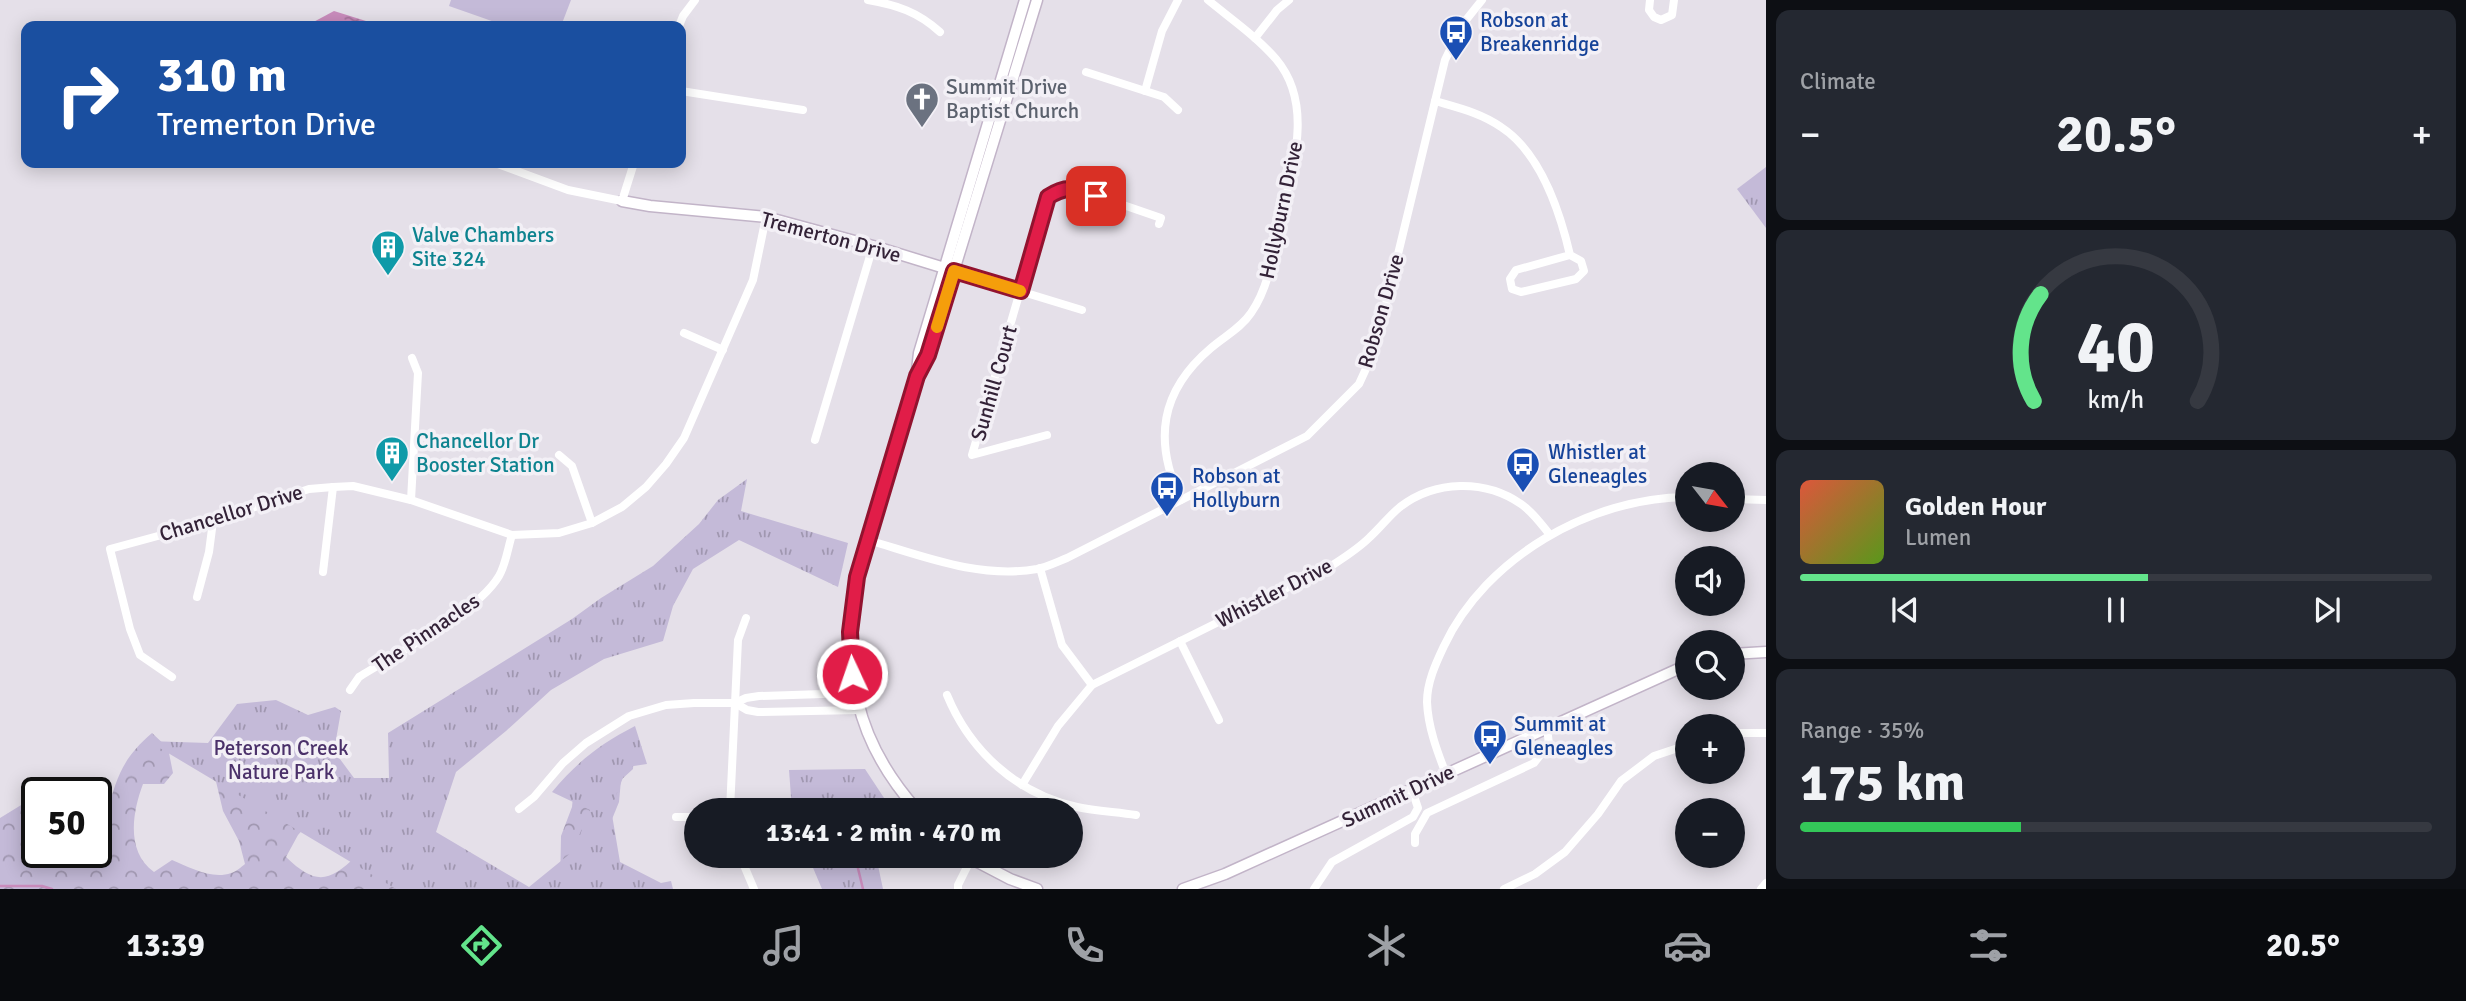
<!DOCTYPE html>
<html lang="en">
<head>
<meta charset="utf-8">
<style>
	body { margin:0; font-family:Signika,sans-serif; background:#242831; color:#f1f3f6; height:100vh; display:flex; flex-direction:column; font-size:26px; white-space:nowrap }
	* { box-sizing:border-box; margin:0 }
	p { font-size:23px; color:#9ea1a6 }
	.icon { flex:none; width:38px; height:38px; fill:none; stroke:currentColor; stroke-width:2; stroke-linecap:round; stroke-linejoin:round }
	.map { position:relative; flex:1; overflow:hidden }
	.details { display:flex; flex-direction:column; gap:10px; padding:10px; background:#0d0f14; width:700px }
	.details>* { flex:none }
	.hud { position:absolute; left:21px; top:21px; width:665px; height:147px; border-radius:14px; box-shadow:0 4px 18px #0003; background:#1a4fa0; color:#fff; overflow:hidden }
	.needle { width:46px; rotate:121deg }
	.controls { position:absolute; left:1675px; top:462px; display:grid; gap:14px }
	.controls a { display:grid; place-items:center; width:70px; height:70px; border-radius:50%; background:#171b24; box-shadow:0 4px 18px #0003; font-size:35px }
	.speed { position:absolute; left:21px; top:777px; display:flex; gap:14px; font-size:35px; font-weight:700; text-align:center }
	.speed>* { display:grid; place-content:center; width:91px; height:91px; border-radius:50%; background:#171b24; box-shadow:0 4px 18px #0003; line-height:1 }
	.speed .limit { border:4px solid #111; border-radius:10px; background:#fff; color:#111 }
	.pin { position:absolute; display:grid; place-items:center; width:60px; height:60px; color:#fff; margin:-30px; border-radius:14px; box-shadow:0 4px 10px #0006 }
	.me { position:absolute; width:77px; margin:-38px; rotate:357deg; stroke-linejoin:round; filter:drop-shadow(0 0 5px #0008) }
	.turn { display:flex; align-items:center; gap:24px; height:147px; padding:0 21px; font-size:32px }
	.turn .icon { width:91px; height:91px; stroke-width:2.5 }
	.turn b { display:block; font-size:49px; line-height:60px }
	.big { font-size:52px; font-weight:700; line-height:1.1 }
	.details .card { flex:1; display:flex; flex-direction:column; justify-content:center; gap:10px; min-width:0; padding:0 24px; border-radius:14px; background:#242831 }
	.details .dial { align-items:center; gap:0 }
	.dial svg { height:182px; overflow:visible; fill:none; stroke:#363941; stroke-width:7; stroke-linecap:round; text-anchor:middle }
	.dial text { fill:#f1f3f6; stroke:none }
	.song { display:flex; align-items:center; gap:21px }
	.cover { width:84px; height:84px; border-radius:10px; background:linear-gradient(135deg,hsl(10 70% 55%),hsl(90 70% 35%)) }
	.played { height:7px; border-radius:4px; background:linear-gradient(90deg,#63e48b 55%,#363941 55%) }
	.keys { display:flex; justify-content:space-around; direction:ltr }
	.heat { display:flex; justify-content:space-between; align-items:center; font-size:38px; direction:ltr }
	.charge { height:10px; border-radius:5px; background:linear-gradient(90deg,#34c759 35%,#363941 0) }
	.trip { position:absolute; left:684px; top:798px; width:399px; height:70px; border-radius:35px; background:#171b24; box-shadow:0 4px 18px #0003; font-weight:700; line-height:70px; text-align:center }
	.tab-bar { display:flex; height:112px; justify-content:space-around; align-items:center; background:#090b0e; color:#9ea1a6 }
	.tab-bar .icon { width:49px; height:49px }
	.tab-bar .current { color:#63e48b }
	.tab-bar b { font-size:32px; color:#f1f3f6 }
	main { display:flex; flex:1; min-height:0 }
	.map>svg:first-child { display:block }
</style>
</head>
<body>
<main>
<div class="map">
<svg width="1766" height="889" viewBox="0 0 1766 889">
	<defs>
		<pattern id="forest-crowns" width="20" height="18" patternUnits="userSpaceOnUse" patternTransform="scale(1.75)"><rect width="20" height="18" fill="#c4bad8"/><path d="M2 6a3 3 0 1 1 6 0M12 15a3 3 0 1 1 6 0" fill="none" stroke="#a097b0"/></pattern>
		<pattern id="park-tufts" width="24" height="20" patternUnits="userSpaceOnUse" patternTransform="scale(1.75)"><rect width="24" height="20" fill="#c4bad8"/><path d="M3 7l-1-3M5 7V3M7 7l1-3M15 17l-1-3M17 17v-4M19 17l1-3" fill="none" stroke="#a097b0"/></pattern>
		<pattern id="water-ripples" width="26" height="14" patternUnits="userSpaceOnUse" patternTransform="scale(1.75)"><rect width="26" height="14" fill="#c98cbc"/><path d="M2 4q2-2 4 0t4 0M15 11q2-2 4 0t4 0" fill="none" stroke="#a4729a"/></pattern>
	</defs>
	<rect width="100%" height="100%" fill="#e5e0e9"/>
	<polygon fill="#c4bad8" points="451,0 571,0 561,26 506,26 449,6"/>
	<g fill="url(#forest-crowns)">
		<path d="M152,733L168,748L173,773L164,784H143C132,813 126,852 154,872L172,860C189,867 212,880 231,873C236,872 241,867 245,864L239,841L223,811L214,773L307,825L298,835L286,857C315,885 329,883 356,856L404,889H0V818L31,799L37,798V852H96V819L107,813C117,776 123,758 152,733Z"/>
		<polygon points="634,751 633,769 621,780 619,802 608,829 560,889 561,836 572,807 574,786"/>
	</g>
	<g fill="url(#park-tufts)">
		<polygon points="1766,167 1766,228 1737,189"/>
		<path d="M747,479L741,511L848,543L838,587L739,540L693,569L673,606L663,641L604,659L551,690L506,731L456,772L436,832L529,887L572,852L590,810L552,792C578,761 600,744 635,726L647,764L627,767L611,809L620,862L661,883L671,881L673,889H396L148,741L208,743L237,704L276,700L308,715L335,707L341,711L334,751L354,778H389L388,733L572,619L601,598L653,566L699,524L718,500Z"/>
		<polygon points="865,769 892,810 792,810 789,770"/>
		<polygon points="808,856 876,856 883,889 822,889"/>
	</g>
	<polygon fill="url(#water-ripples)" points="334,11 382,26 306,26"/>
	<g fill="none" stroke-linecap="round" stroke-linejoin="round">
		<g stroke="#c98cbc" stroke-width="2.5">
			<polyline points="855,856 863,889"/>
			<polyline points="0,886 42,886 52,889"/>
		</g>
		<g stroke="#c2b4c8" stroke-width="13">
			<g id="secondary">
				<polyline points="622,201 650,206 766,217 873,246 951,270"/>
				<polyline points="917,370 919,353 1025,0"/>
				<polyline points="1732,654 1766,652"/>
				<path d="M917,810C853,738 843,669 857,577L917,376L928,355L1037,0"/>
				<polyline points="966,856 1010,879 1037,889"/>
				<polyline points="1183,889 1225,874 1687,665"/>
			</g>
		</g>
		<g stroke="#fff" stroke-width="8">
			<path d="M868,0C897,5 918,12 940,32"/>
			<polyline points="1650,0 1649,10 1654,17 1661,20 1672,15 1674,0"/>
			<polyline points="679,26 683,16 695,0"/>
			<polyline points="1255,38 1277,10 1289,0"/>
			<polyline points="1086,72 1164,97 1178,110"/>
			<polyline points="681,91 803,110"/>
			<polyline points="1145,91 1162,31 1178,0"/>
			<path d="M1435,101C1459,108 1481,113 1501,127C1541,153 1560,212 1570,255L1581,261L1584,271L1576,279L1521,292L1512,289L1510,279L1516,270L1570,255"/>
			<polyline points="495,163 568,190 622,201 634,163"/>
			<polyline points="954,271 1082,310"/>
			<polyline points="684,333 723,350"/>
			<polyline points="1047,435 972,455 1048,196 1060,189 1074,188 1161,218 1159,224"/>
			<polyline points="815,440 873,246"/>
			<polyline points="559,455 572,466 592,523"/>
			<polyline points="1732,499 1766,500"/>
			<polyline points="411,500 418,373 412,358"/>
			<path d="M1181,500C1153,441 1160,391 1211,348C1225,336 1241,328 1251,313C1270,286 1274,249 1281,217C1293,166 1314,104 1276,59C1256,36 1231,19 1208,0"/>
			<path d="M868,540C923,556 979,579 1037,569C1047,567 1057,562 1067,558L1307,436L1359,384L1375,349L1445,60L1462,25L1482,0"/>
			<polyline points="1040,568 1062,645 1092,685"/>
			<polyline points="323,572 333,487"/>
			<polyline points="197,597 209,552 213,521"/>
			<polyline points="1180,641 1219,720"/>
			<polyline points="172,677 140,655 130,629 110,549 213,521 309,489 333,487 353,486 411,500 512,535 559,533 592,523 622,507 646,487 666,464 684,438 753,280 766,217"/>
			<path d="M350,690L359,677C397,653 477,613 499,576C506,564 508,547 512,535"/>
			<path d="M947,695C970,751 1017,794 1077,807C1096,811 1117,812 1136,815"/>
			<polyline points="735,703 747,710 758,712 859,710"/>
			<polyline points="1732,733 1766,733"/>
			<path d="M1446,774C1437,751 1428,727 1427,702C1427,682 1436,663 1444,646C1486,557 1590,498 1687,497"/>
			<path d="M1022,785L1058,726L1092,685L1331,566C1345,557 1358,549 1370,537C1380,528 1389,516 1400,507C1435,480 1485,479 1521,504C1533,512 1541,524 1550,535"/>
			<polyline points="519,809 534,797 563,763 586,743 629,716 666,705 694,703 735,703 746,698 759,696 823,694 854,689"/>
			<polyline points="730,810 738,640 746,618"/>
			<polyline points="676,817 696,817"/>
			<polyline points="1415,843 1415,834 1427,813 1534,763 1549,744 1547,728"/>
			<polyline points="740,856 754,889"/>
			<polyline points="958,889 958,885 971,859"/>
			<polyline points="1314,889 1332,862 1413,817 1418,808 1412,790"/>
			<polyline points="1504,889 1535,874 1565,852 1598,814 1621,781 1654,756 1687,745"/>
			<polyline points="1761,889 1766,883"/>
		</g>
		<use href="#secondary" stroke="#fff" stroke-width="10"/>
	</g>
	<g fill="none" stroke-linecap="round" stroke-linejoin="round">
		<g stroke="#92132f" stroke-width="18">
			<path id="route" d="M852,674L850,632L857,577L917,376L928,355L954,271L1021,291L1048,197C1067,184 1076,189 1096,196"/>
		</g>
		<use href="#route" stroke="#e11d48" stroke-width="12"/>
		<polyline stroke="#f59e0b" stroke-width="12" points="937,327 954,271 1020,291"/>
	</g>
	<defs>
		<g id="bus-pin" transform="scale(1.75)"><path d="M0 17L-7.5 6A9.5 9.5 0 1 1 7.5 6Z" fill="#1a4fb4" stroke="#f3f0f6"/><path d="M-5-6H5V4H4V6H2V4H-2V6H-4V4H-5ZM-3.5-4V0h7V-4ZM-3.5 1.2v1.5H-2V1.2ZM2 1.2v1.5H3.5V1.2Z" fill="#fff"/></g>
		<g id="church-pin" transform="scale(1.75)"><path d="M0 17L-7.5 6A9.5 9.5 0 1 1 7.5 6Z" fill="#6b7280" stroke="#f3f0f6"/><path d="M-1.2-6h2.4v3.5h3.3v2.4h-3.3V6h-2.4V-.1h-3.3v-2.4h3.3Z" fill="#fff"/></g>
		<g id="building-pin" transform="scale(1.75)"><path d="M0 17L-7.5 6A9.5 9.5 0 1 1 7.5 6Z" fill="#0f9aa8" stroke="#f3f0f6"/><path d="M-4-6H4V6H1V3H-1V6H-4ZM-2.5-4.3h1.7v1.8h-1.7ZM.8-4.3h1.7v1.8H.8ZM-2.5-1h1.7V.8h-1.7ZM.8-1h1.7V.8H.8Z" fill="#fff"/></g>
	</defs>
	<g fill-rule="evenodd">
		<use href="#bus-pin" x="1456" y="32"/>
		<use href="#church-pin" x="922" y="99"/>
		<use href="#building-pin" x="388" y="247"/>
		<use href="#building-pin" x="392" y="453"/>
		<use href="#bus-pin" x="1523" y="464"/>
		<use href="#bus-pin" x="1167" y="488"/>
		<use href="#bus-pin" x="1490" y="736"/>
	</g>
	<g text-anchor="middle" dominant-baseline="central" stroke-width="7" stroke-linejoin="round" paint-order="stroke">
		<g font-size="21" fill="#164399" stroke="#f3f0f6" text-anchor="start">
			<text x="1480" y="20">Robson at<tspan x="1480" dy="24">Breakenridge</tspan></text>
			<text x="1548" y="452">Whistler at<tspan x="1548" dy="24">Gleneagles</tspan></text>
			<text x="1192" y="476">Robson at<tspan x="1192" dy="24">Hollyburn</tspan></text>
			<text x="1514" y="724">Summit at<tspan x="1514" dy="24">Gleneagles</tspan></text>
		</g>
		<g font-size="21" fill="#5b616d" stroke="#f3f0f6" text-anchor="start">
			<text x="946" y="87">Summit Drive<tspan x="946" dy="24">Baptist Church</tspan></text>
		</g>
		<g font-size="21" fill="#332237" stroke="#f3f0f6">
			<text transform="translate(1281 210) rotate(-78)">Hollyburn Drive</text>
			<text transform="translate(831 237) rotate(15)">Tremerton Drive</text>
			<text transform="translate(1381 311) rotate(-74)">Robson Drive</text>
			<text transform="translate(994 383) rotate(-74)">Sunhill Court</text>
			<text transform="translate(231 513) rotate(-17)">Chancellor Drive</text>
			<text transform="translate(1274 593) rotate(-27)">Whistler Drive</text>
			<text transform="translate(426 633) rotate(-34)">The Pinnacles</text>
			<text transform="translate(1398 796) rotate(-25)">Summit Drive</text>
		</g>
		<g font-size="21" fill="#0d838f" stroke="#f3f0f6" text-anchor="start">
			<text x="412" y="235">Valve Chambers<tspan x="412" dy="24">Site 324</tspan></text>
			<text x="416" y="441">Chancellor Dr<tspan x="416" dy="24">Booster Station</tspan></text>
		</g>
		<g font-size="21" fill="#4b316a" stroke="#f3f0f6">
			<text x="281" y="748">Peterson Creek<tspan x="281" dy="24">Nature Park</tspan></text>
		</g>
	</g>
</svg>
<div class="controls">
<a><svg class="needle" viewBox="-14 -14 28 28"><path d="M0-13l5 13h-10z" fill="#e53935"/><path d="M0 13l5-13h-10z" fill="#9ea1a6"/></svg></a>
<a><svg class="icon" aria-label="sound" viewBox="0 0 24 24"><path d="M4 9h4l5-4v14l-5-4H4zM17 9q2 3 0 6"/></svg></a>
<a><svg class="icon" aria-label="search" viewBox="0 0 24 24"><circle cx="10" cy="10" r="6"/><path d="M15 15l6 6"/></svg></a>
<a>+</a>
<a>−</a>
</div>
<div class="speed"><div class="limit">50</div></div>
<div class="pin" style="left:1096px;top:196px;background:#d93025"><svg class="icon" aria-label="arrive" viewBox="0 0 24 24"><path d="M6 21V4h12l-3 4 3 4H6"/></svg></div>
<svg class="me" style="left:852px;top:674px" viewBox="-20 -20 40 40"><circle r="17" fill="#e11d48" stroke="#fff" stroke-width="3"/><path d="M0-11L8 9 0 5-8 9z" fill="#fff"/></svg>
<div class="trip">13:41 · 2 min · 470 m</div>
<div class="hud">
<div class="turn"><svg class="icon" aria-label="right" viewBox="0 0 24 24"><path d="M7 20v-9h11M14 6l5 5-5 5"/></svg><div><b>310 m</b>Tremerton Drive</div></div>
</div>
</div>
<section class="details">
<div class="card"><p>Climate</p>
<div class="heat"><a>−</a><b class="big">20.5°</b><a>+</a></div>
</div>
<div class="card dial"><svg viewBox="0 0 100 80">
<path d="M14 69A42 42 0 1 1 86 69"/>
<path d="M14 69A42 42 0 0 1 17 22" stroke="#63e48b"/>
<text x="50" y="56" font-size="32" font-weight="700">40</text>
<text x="50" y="72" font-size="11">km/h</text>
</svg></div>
<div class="card">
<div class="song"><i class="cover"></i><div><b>Golden Hour</b><p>Lumen</p></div></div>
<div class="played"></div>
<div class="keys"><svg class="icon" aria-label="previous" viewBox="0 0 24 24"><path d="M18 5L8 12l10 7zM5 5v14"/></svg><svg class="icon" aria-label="pause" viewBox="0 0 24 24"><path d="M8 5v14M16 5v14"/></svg><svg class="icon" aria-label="next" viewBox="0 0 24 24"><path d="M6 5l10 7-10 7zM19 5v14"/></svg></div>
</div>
<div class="card"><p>Range · 35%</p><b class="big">175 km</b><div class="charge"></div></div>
</section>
</main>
<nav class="tab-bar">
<b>13:39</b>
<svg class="icon current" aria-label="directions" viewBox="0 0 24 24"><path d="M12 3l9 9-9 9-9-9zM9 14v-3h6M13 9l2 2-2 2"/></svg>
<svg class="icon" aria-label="music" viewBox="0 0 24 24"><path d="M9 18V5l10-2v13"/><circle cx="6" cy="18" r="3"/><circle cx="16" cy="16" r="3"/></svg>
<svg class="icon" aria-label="phone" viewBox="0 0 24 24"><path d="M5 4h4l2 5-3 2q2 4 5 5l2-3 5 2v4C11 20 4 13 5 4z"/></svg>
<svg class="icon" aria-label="climate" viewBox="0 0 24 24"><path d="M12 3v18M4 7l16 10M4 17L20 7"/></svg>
<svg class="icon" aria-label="car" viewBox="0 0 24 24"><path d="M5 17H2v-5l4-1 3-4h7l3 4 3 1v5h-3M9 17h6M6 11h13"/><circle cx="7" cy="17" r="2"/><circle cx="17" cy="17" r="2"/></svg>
<svg class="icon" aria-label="filters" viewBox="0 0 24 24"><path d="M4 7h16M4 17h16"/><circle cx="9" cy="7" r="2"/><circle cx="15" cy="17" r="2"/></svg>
<b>20.5°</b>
</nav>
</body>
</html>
